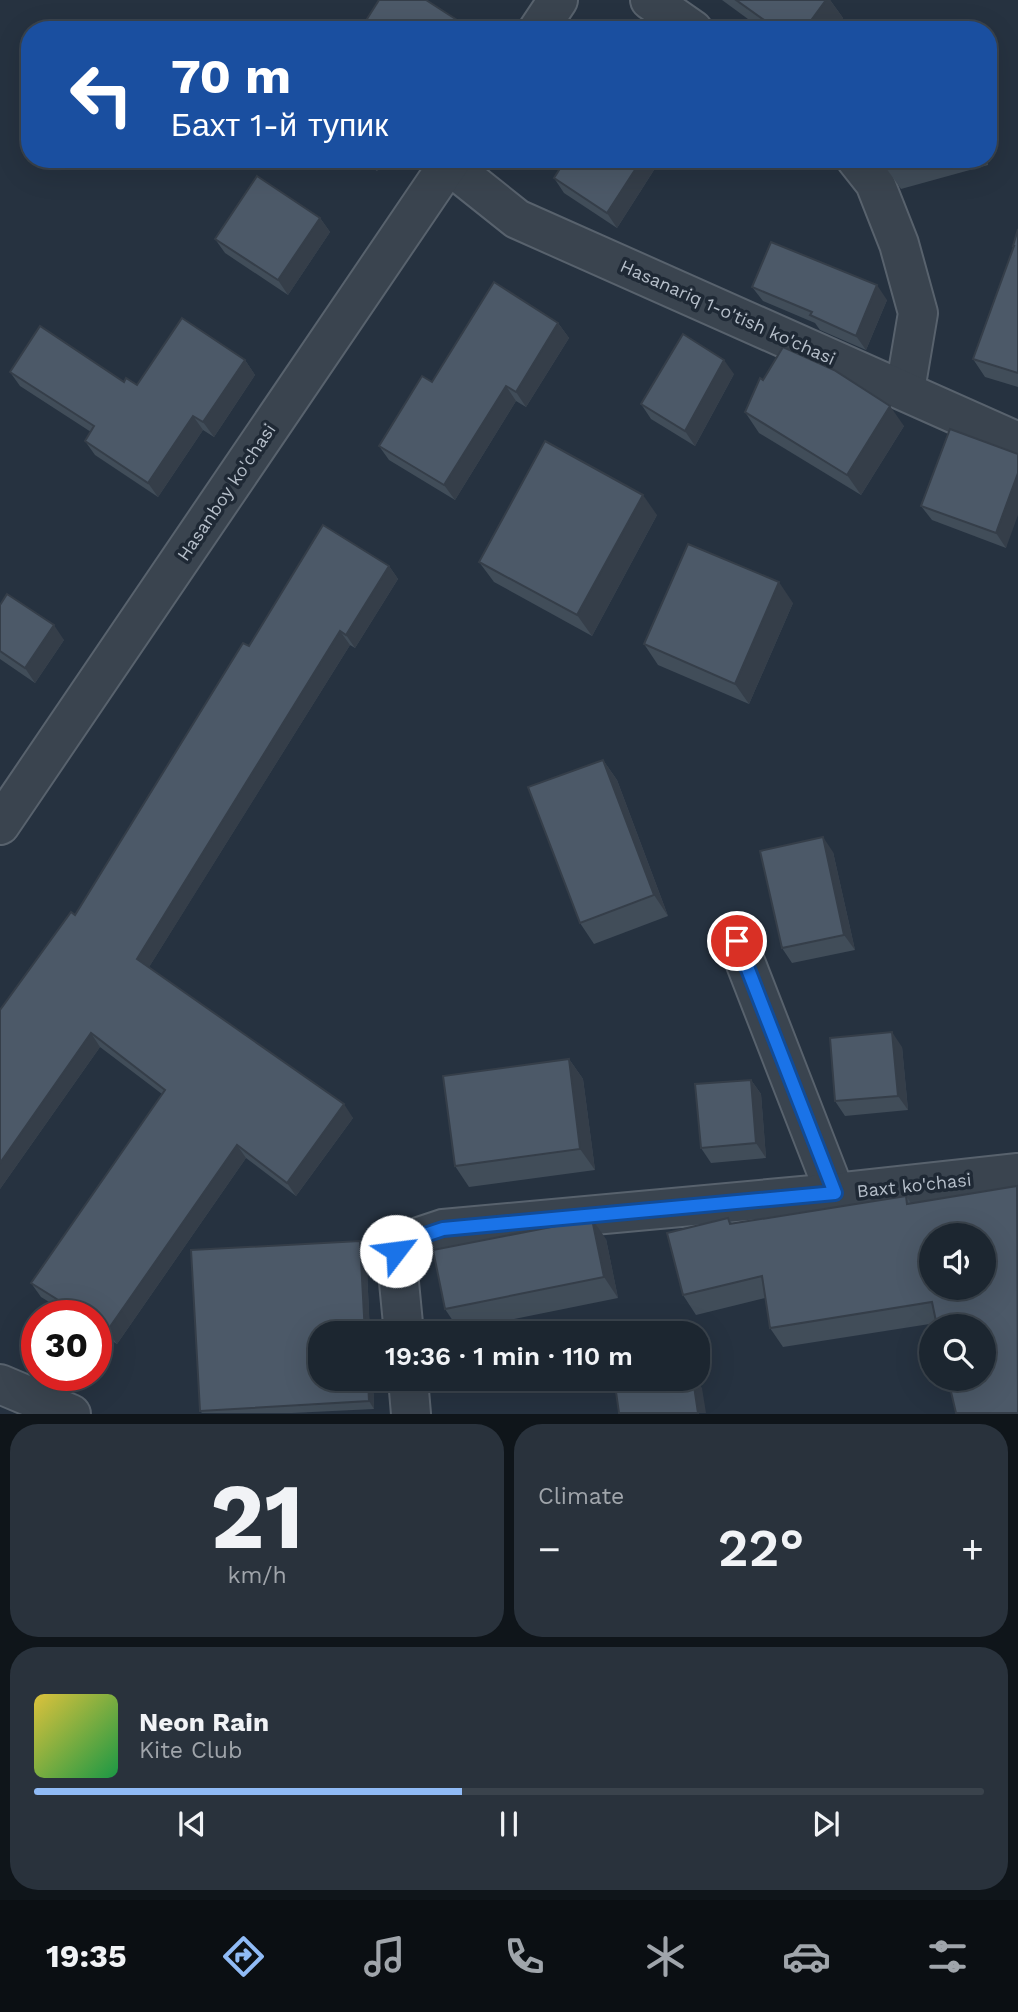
<!DOCTYPE html>
<html lang="en">
<head>
<meta charset="utf-8">
<style>
	body { margin:0; font-family:"Work Sans",sans-serif; background:#29323c; color:#f1f3f6; height:100vh; display:flex; flex-direction:column; font-size:26px; white-space:nowrap }
	* { box-sizing:border-box; margin:0 }
	p { font-size:23px; color:#a0a5ab }
	.icon { flex:none; width:38px; height:38px; fill:none; stroke:currentColor; stroke-width:2; stroke-linecap:round; stroke-linejoin:round }
	.map { position:relative; height:1414px; overflow:hidden }
	.drawer { display:flex; flex-direction:column; gap:10px; padding:10px; background:#0f151a; flex:1 }
	.drawer>* { flex:none }
	.top-card { position:absolute; left:21px; top:21px; width:976px; height:147px; border-radius:28px; box-shadow:0 7px 28px #0002,0 0 0 2px #3a434c; background:#1a4fa0; color:#fff; overflow:hidden }
	.tools { position:absolute; left:919px; top:1223px; display:grid; gap:14px }
	.tools a { display:grid; place-items:center; width:77px; height:77px; border-radius:50%; background:#1c2630; box-shadow:0 7px 28px #0002,0 0 0 2px #3a434c; font-size:35px }
	.speed { position:absolute; left:21px; top:1300px; display:flex; gap:14px; font-size:35px; font-weight:700; text-align:center }
	.speed>* { display:grid; place-content:center; width:91px; height:91px; border-radius:50%; background:#1c2630; box-shadow:0 7px 28px #0002,0 0 0 2px #3a434c; line-height:1 }
	.speed .limit { border:10px solid #d22; background:#fff; color:#111 }
	.pin { position:absolute; display:grid; place-items:center; width:60px; height:60px; color:#fff; margin:-30px; border:4px solid #fff; border-radius:50%; box-shadow:0 2px 7px #0007 }
	.me { position:absolute; width:77px; margin:-38px; rotate:60deg; stroke-linejoin:round; filter:drop-shadow(0 0 5px #0008) }
	.turn { display:flex; align-items:center; gap:24px; height:147px; padding:0 35px; font-size:32px }
	.turn .icon { width:91px; height:91px; stroke-width:2.5 }
	.turn b { display:block; font-size:49px; line-height:60px }
	.big { font-size:52px; font-weight:600; line-height:1.1 }
	.drawer .widget { flex:1; display:flex; flex-direction:column; justify-content:center; gap:10px; min-width:0; padding:0 24px; border-radius:28px; background:#29323c }
	.drawer .dial { align-items:center; gap:0 }
	.dial b { font-size:91px; line-height:1 }
	.song { display:flex; align-items:center; gap:21px }
	.cover { width:84px; height:84px; border-radius:10px; background:linear-gradient(135deg,hsl(50 70% 55%),hsl(140 70% 35%)) }
	.played { height:7px; border-radius:4px; background:linear-gradient(90deg,#90bbf6 45%,#3a434c 45%) }
	.keys { display:flex; justify-content:space-around; direction:ltr }
	.heat { display:flex; justify-content:space-between; align-items:center; font-size:38px; direction:ltr }
	.drawer .tiles { flex:1; display:grid; gap:10px; grid-template-columns:1fr 1fr }
	.widget:last-child { grid-column:span 2 }
	.trip { position:absolute; left:308px; top:1321px; width:402px; height:70px; border-radius:28px; background:#1c2630; box-shadow:0 7px 28px #0002,0 0 0 2px #3a434c; font-weight:600; line-height:70px; text-align:center }
	.dock { display:flex; height:112px; justify-content:space-around; align-items:center; background:#0b0f13; color:#a0a5ab }
	.dock .icon { width:49px; height:49px }
	.dock .on { color:#90bbf6 }
	.dock b { font-size:32px; color:#f1f3f6 }
	.map>svg:first-child { display:block }
</style>
</head>
<body>
<div class="map">
<svg width="1018" height="1414" viewBox="0 0 1018 1414">
	<rect width="100%" height="100%" fill="#263240"/>
	<g fill="none" stroke-linecap="round" stroke-linejoin="round">
		<g stroke="#58626d" stroke-width="42">
			<g id="minor">
				<polyline points="650,0 693,30"/>
				<polyline points="538,30 558,0"/>
				<polyline points="856,159 875,183 899,244 918,313 905,390"/>
				<polyline points="448,164 517,219 1018,442"/>
				<polyline points="0,825 452,159"/>
				<polyline points="737,941 835,1193"/>
				<polyline points="404,1334 396,1251 404,1242 443,1229 835,1193 1018,1173"/>
				<polyline points="408,1379 411,1414"/>
				<polyline points="0,1384 71,1414"/>
			</g>
		</g>
		<use href="#minor" stroke="#3a444f" stroke-width="38"/>
	</g>
	<g fill="#414d59">
		<polygon points="722,0 830,0 843,18 834,30 763,30"/>
		<polygon points="359,159 385,159 377,171"/>
		<polygon points="661,159 617,228 564,193 554,178"/>
		<polygon points="883,159 987,159 988,165 901,189 886,168"/>
		<polygon points="320,218 330,232 288,295 225,253 215,239"/>
		<polygon points="1018,229 1018,387 985,377 973,359 1014,247 1013,246"/>
		<polygon points="752,287 887,300 866,350 820,330 815,323 763,301"/>
		<polygon points="558,323 569,338 526,407 516,401 455,500 389,460 379,446 432,382"/>
		<polygon points="245,360 255,375 214,437 203,430 158,497 95,455 85,441 91,432 20,386 10,372 124,382 137,385"/>
		<polygon points="734,374 695,446 651,419 641,404"/>
		<polygon points="763,380 904,426 861,495 759,433 745,412"/>
		<polygon points="1018,454 1006,548 932,520 921,506"/>
		<polygon points="657,515 592,636 494,582 479,562"/>
		<polygon points="389,566 398,579 355,648 350,645 149,967 353,1118 296,1196 246,1158 117,1344 96,1331 96,1316 72,1316 41,1297 31,1283 162,1094 100,1047 0,1189 0,1010 75,915 249,646"/>
		<polygon points="793,603 749,704 658,665 644,644"/>
		<polygon points="0,605 64,640 35,683 0,659"/>
		<polygon points="603,760 617,780 668,916 594,944 580,923"/>
		<polygon points="833,852 855,950 792,963 782,948"/>
		<polygon points="902,1047 908,1110 845,1116 835,1101"/>
		<polygon points="569,1059 583,1079 595,1170 469,1187 455,1166"/>
		<polygon points="751,1080 761,1094 766,1158 711,1163 701,1148"/>
		<polygon points="906,1196 911,1203 936,1323 783,1347 770,1328 765,1298 696,1315 683,1295 728,1218 732,1223"/>
		<polygon points="606,1239 618,1298 459,1330 445,1309"/>
		<polygon points="360,1241 366,1248 370,1334 320,1334 373,1379 374,1409 292,1413 202,1413 200,1411"/>
	</g>
	<g fill="#353e49">
		<polygon points="826,0 830,0 843,18 834,30 804,30"/>
		<polygon points="457,20 463,30 451,30"/>
		<polygon points="368,159 385,159 377,171"/>
		<polygon points="642,159 661,159 617,228 607,213"/>
		<polygon points="320,218 330,232 288,295 278,280"/>
		<polygon points="877,285 887,300 866,350 856,336"/>
		<polygon points="558,323 569,338 526,407 516,392"/>
		<polygon points="245,360 255,375 214,437 203,422"/>
		<polygon points="724,360 734,374 695,446 685,431"/>
		<polygon points="506,386 516,401 455,500 444,485"/>
		<polygon points="890,406 904,426 861,495 847,475"/>
		<polygon points="193,416 203,430 158,497 148,483"/>
		<polygon points="1018,473 1018,515 1006,548 996,533"/>
		<polygon points="643,495 657,515 592,636 577,615"/>
		<polygon points="389,566 398,579 355,648 346,635"/>
		<polygon points="779,582 793,603 749,704 735,684"/>
		<polygon points="54,625 64,640 35,683 25,668"/>
		<polygon points="340,631 350,645 146,972 137,959"/>
		<polygon points="603,760 617,780 668,916 654,895"/>
		<polygon points="823,837 833,852 855,950 844,935"/>
		<polygon points="892,1032 902,1047 908,1110 898,1096"/>
		<polygon points="91,1033 100,1047 0,1189 0,1163"/>
		<polygon points="569,1059 583,1079 595,1170 580,1149"/>
		<polygon points="751,1080 761,1094 766,1158 756,1143"/>
		<polygon points="344,1104 353,1118 296,1196 287,1183"/>
		<polygon points="237,1145 246,1158 117,1344 107,1331"/>
		<polygon points="592,1219 606,1239 618,1298 604,1277"/>
		<polygon points="360,1241 366,1248 370,1334 365,1334"/>
		<polygon points="368,1379 373,1379 374,1409 369,1401"/>
		<polygon points="693,1379 696,1379 702,1388 706,1413 698,1413"/>
	</g>
	<g fill="#4c5968" stroke="#353e49" stroke-width="2" fill-rule="evenodd">
		<polygon points="379,0 426,0 457,20 451,30 360,30"/>
		<polygon points="736,0 826,0 804,30 778,30"/>
		<polygon points="654,22 666,30 649,30"/>
		<polygon points="566,159 642,159 607,213 554,178"/>
		<polygon points="883,159 918,159 886,168"/>
		<polygon points="257,176 320,218 278,280 215,239"/>
		<polygon points="1018,229 1018,373 973,359 1014,246 1013,246"/>
		<polygon points="771,242 877,285 856,336 810,315 812,312 752,287"/>
		<polygon points="494,282 558,323 516,392 506,386 444,485 379,446 422,376 432,382"/>
		<polygon points="182,318 245,360 203,422 193,416 148,483 85,441 94,426 10,372 40,326 124,382 126,378 137,385"/>
		<polygon points="683,334 724,360 685,431 641,404"/>
		<polygon points="783,347 834,370 890,406 847,475 745,412 760,378 763,380"/>
		<polygon points="950,429 1018,454 1018,473 996,533 921,506"/>
		<polygon points="545,441 643,495 577,615 479,562"/>
		<polygon points="323,525 389,566 346,635 340,631 137,959 344,1104 287,1183 237,1145 107,1331 96,1324 96,1316 84,1316 31,1283 165,1090 91,1033 0,1163 0,1010 71,912 75,915 243,643 249,646"/>
		<polygon points="688,544 779,582 735,684 644,644"/>
		<polygon points="7,594 54,625 25,668 0,651 0,605"/>
		<polygon points="603,760 654,895 580,923 528,787"/>
		<polygon points="823,837 844,935 782,948 760,851"/>
		<polygon points="892,1032 898,1096 835,1101 830,1038"/>
		<polygon points="569,1059 580,1149 455,1166 443,1076"/>
		<polygon points="751,1080 756,1143 701,1148 695,1084"/>
		<path d="M1017,1186L1018,1413H956L948,1379H984V1326H937L932,1302L770,1328L762,1276L683,1295L667,1233L728,1218L730,1224L906,1196L907,1204ZM931,1236H984V1288H931Z"/>
		<polygon points="592,1219 604,1277 445,1309 433,1250"/>
		<polygon points="360,1241 365,1334 320,1334 320,1379 368,1379 369,1401 200,1411 191,1250"/>
		<polygon points="656,1379 693,1379 698,1413 619,1413 615,1385"/>
	</g>
	<g fill="none" stroke-linecap="round" stroke-linejoin="round">
		<g stroke="#114b97" stroke-width="18">
			<polyline id="route" points="396,1251 404,1242 443,1229 835,1193 737,941"/>
		</g>
		<use href="#route" stroke="#1a73e8" stroke-width="12"/>
	</g>
	<g text-anchor="middle" dominant-baseline="central" stroke-width="7" stroke-linejoin="round" paint-order="stroke">
		<g font-size="18" fill="#b6bfca" stroke="#1f2935">
			<text transform="translate(728 312) rotate(24)">Hasanariq 1-o'tish ko'chasi</text>
			<text transform="translate(226 492) rotate(-56)">Hasanboy ko'chasi</text>
			<text transform="translate(914 1185) rotate(-6)">Baxt ko'chasi</text>
		</g>
	</g>
</svg>
<div class="tools">
<a><svg class="icon" aria-label="sound" viewBox="0 0 24 24"><path d="M4 9h4l5-4v14l-5-4H4zM17 9q2 3 0 6"/></svg></a>
<a><svg class="icon" aria-label="search" viewBox="0 0 24 24"><circle cx="10" cy="10" r="6"/><path d="M15 15l6 6"/></svg></a>
</div>
<div class="speed"><div class="limit">30</div></div>
<div class="pin" style="left:737px;top:941px;background:#d93025"><svg class="icon" aria-label="arrive" viewBox="0 0 24 24"><path d="M6 21V4h12l-3 4 3 4H6"/></svg></div>
<svg class="me" style="left:396px;top:1251px" viewBox="-20 -20 40 40"><circle r="19" fill="#fff"/><path d="M0-13L10 11 0 6-10 11z" fill="#1a73e8"/></svg>
<div class="trip">19:36 · 1 min · 110 m</div>
<div class="top-card">
<div class="turn"><svg class="icon" aria-label="left" viewBox="0 0 24 24"><path d="M17 20v-9H6M10 6l-5 5 5 5"/></svg><div><b>70 m</b>Бахт 1-й тупик</div></div>
</div>
</div>
<section class="drawer">
<div class="tiles">
<div class="widget dial"><b>21</b><p>km/h</p></div>
<div class="widget"><p>Climate</p>
<div class="heat"><a>−</a><b class="big">22°</b><a>+</a></div>
</div>
<div class="widget">
<div class="song"><i class="cover"></i><div><b>Neon Rain</b><p>Kite Club</p></div></div>
<div class="played"></div>
<div class="keys"><svg class="icon" aria-label="previous" viewBox="0 0 24 24"><path d="M18 5L8 12l10 7zM5 5v14"/></svg><svg class="icon" aria-label="pause" viewBox="0 0 24 24"><path d="M8 5v14M16 5v14"/></svg><svg class="icon" aria-label="next" viewBox="0 0 24 24"><path d="M6 5l10 7-10 7zM19 5v14"/></svg></div>
</div>
</div>
</section>
<nav class="dock">
<b>19:35</b>
<svg class="icon on" aria-label="directions" viewBox="0 0 24 24"><path d="M12 3l9 9-9 9-9-9zM9 14v-3h6M13 9l2 2-2 2"/></svg>
<svg class="icon" aria-label="music" viewBox="0 0 24 24"><path d="M9 18V5l10-2v13"/><circle cx="6" cy="18" r="3"/><circle cx="16" cy="16" r="3"/></svg>
<svg class="icon" aria-label="phone" viewBox="0 0 24 24"><path d="M5 4h4l2 5-3 2q2 4 5 5l2-3 5 2v4C11 20 4 13 5 4z"/></svg>
<svg class="icon" aria-label="climate" viewBox="0 0 24 24"><path d="M12 3v18M4 7l16 10M4 17L20 7"/></svg>
<svg class="icon" aria-label="car" viewBox="0 0 24 24"><path d="M5 17H2v-5l4-1 3-4h7l3 4 3 1v5h-3M9 17h6M6 11h13"/><circle cx="7" cy="17" r="2"/><circle cx="17" cy="17" r="2"/></svg>
<svg class="icon" aria-label="filters" viewBox="0 0 24 24"><path d="M4 7h16M4 17h16"/><circle cx="9" cy="7" r="2"/><circle cx="15" cy="17" r="2"/></svg>
</nav>
</body>
</html>
